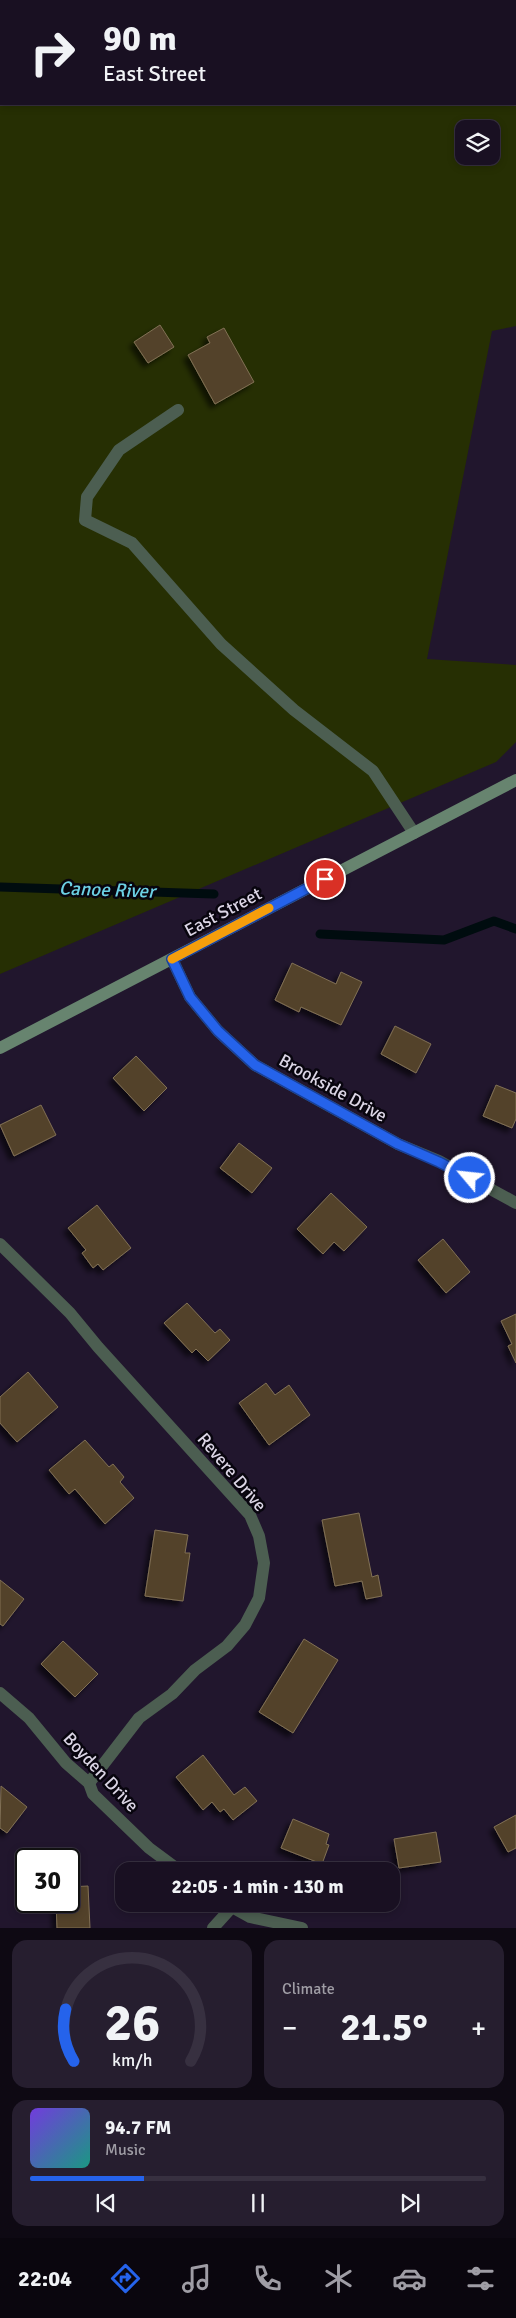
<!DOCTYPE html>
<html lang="en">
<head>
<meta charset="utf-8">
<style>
	body { margin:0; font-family:Signika,sans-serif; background:#261e2f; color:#f1f3f6; height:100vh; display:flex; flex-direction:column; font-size:19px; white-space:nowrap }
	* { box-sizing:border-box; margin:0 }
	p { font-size:16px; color:#9f9da5 }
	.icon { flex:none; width:28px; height:28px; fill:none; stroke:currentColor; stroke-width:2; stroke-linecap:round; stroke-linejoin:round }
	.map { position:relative; height:1928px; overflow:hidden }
	.side { display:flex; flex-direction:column; gap:12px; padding:12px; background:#0e0913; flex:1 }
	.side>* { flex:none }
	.hud { position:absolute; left:0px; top:0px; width:516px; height:105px; box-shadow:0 2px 8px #0003,0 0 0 1px #373040; background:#191022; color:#f1f3f6; overflow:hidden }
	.buttons { position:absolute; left:455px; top:120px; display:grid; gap:10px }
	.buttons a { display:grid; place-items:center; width:45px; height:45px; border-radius:10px; background:#191022; box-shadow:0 2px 8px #0003,0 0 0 1px #373040; font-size:25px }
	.speed { position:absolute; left:15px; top:1848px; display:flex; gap:10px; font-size:25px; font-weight:700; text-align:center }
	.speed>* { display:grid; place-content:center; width:65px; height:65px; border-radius:50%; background:#191022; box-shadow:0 2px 8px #0003,0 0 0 1px #373040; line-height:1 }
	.speed .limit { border:2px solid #111; border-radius:8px; background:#fff; color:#111 }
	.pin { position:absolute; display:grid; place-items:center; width:42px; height:42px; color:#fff; margin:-21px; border:2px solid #fff; border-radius:50%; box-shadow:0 1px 5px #0007 }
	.me { position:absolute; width:55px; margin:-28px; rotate:298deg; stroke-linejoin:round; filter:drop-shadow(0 0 4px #0008) }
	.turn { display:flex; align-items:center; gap:18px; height:105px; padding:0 20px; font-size:22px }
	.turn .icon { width:65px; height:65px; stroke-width:2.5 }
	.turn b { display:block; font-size:35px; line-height:42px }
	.big { font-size:38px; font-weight:700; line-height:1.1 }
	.side .card { flex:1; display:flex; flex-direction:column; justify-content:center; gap:8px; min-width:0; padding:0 18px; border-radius:15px; background:#261e2f }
	.side .dial { align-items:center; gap:0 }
	.dial svg { height:130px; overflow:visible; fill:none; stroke:#373040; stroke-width:7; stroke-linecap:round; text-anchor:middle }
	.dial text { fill:#f1f3f6; stroke:none }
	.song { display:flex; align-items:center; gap:15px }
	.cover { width:60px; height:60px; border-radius:8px; background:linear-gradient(135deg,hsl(260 70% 55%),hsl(170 70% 35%)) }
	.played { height:5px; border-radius:2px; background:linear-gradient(90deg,#2563eb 25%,#373040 25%) }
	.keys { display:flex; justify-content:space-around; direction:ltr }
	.heat { display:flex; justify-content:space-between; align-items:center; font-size:28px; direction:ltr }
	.side .tiles { flex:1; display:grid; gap:12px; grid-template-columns:1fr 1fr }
	.card:last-child { grid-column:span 2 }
	.trip { position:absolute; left:115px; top:1862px; width:285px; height:50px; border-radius:15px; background:#191022; box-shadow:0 2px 8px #0003,0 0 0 1px #373040; font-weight:700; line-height:50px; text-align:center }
	.menu { display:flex; height:80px; justify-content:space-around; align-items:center; background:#0a060e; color:#9f9da5 }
	.menu .icon { width:35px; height:35px }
	.menu .active { color:#2563eb }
	.menu b { font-size:22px; color:#f1f3f6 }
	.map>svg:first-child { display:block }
</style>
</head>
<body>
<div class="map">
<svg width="516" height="1928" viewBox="0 0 516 1928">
	<defs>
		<filter id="shadow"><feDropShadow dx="-4.5" dy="4.5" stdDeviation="2.5" flood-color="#0009"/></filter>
	</defs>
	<rect width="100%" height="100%" fill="#21162d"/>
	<path fill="#262f03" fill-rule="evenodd" d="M0,0H516V326L492,331L427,659L516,665V742L496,762L0,974ZM1,1H515V104H1ZM464,129H491V156H464Z"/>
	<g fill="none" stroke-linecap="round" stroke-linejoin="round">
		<g stroke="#000c0f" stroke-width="9">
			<polyline points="0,887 214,894"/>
			<polyline points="320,934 444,940 494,921 516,929"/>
		</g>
	</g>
	<g fill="#534329" stroke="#817055" filter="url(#shadow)">
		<polygon points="160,325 174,347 148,363 134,342"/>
		<polygon points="224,328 254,382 215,404 188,355 210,343 207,337"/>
		<polygon points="292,963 336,984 341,972 362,982 341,1025 301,1007 299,1012 275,1000"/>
		<polygon points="395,1026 431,1044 416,1073 381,1054"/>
		<polygon points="136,1056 167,1088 144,1111 113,1078"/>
		<polygon points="496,1085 516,1093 516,1119 512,1128 483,1116"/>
		<polygon points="41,1105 56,1135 14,1156 0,1125"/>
		<polygon points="239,1143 272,1168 252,1193 220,1168"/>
		<polygon points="331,1193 367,1227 344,1251 334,1242 323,1254 297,1229"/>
		<polygon points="97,1205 131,1248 103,1270 98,1264 93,1268 82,1253 86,1250 68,1228"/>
		<polygon points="443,1239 470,1272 446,1293 418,1260"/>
		<polygon points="187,1303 215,1333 220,1329 230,1340 208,1361 196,1349 192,1353 164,1323"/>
		<polygon points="516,1314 516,1363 508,1346 512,1344 501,1321"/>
		<polygon points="28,1372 58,1407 17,1442 0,1423 0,1397"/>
		<polygon points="266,1383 275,1395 289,1385 310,1415 269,1445 239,1403"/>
		<polygon points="85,1440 109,1467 113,1464 124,1477 120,1482 134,1498 105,1524 75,1489 69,1494 49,1470"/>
		<polygon points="359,1513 372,1577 378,1575 382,1596 366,1599 362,1581 335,1586 322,1520"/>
		<polygon points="155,1530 188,1535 185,1553 190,1553 183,1601 145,1596"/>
		<polygon points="0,1580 24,1599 3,1626 0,1624"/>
		<polygon points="304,1639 338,1660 293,1733 259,1712"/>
		<polygon points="63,1641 98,1674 75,1697 41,1664"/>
		<polygon points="203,1755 234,1795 245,1787 257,1801 233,1820 224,1809 220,1812 212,1802 203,1810 176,1777"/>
		<polygon points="1,1786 27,1807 7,1833 0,1828"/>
		<polygon points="516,1815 516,1848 508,1852 494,1827"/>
		<polygon points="293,1819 329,1834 326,1844 329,1845 322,1864 281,1848"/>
		<polygon points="436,1832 441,1862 399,1868 394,1839"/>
		<polygon points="88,1886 90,1928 57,1928 56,1901 69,1901 69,1887"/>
	</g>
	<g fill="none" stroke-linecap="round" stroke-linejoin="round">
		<polyline stroke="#4c5e51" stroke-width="12" points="178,410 119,450 87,497 85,520 132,543 221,644 294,710 373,771 414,833"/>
		<g stroke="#4c5e51" stroke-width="12">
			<polyline points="172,959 190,997 218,1031 255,1065 398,1144 439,1161 516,1203"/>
			<polyline points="0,1244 70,1313 98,1347 250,1515 259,1536 264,1563 259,1598 245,1625 227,1646 195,1670 172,1694 139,1718 89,1783"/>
			<polyline points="0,1693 29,1718 66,1763 89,1783 93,1794 149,1848 180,1871"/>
			<polyline points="213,1928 232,1907 250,1917 302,1928"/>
		</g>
		<polyline stroke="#67846f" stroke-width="12" points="0,1048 516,780"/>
	</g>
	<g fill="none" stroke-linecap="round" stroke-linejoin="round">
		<g stroke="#184099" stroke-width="12">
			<polyline id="route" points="325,879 172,959 190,997 218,1031 255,1065 398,1144 439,1162 470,1178"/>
		</g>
		<use href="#route" stroke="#2563eb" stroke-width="9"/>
		<polyline stroke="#f59e0b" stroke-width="9" points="172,959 269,908"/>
	</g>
	<g text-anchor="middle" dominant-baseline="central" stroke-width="5" stroke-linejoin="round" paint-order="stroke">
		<g font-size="18" fill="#dbd5e5" stroke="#08050e">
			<text transform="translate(223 912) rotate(-28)">East Street</text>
			<text transform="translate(333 1088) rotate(29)">Brookside Drive</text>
			<text transform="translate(232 1472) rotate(50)">Revere Drive</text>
			<text transform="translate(101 1772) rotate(47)">Boyden Drive</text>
		</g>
		<g font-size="19" font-style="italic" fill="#6cd1e4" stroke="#08050e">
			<text transform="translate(107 890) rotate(2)">Canoe River</text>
		</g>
	</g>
</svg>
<div class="buttons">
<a><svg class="icon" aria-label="layers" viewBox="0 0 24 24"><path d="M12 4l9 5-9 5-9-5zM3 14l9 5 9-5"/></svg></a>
</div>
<div class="speed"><div class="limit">30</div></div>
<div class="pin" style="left:325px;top:879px;background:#d93025"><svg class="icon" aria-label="arrive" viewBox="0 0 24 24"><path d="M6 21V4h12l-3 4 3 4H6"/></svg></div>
<svg class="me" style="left:470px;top:1178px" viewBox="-20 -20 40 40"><circle r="17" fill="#2563eb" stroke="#fff" stroke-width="3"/><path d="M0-11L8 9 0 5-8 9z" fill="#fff"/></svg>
<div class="trip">22:05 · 1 min · 130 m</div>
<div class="hud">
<div class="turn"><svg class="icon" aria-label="right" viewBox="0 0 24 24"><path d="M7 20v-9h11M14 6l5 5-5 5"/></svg><div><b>90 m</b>East Street</div></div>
</div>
</div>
<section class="side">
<div class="tiles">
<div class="card dial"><svg viewBox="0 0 100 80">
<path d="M14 69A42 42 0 1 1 86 69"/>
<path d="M14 69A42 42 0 0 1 9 37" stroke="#2563eb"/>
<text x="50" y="56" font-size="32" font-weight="700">26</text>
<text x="50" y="72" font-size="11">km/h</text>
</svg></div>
<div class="card"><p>Climate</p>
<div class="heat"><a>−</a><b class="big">21.5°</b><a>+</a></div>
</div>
<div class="card">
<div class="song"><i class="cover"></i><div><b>94.7 FM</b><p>Music</p></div></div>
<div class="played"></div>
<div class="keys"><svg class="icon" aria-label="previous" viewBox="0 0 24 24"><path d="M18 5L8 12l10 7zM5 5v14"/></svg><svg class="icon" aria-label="pause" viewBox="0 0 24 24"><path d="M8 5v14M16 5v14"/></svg><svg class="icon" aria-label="next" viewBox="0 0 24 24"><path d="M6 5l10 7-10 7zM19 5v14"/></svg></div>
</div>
</div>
</section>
<nav class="menu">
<b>22:04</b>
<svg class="icon active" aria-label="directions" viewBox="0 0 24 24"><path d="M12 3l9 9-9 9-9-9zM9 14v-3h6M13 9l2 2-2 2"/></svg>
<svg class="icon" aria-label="music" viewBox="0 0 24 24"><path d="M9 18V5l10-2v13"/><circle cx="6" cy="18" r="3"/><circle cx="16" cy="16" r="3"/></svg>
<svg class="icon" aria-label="phone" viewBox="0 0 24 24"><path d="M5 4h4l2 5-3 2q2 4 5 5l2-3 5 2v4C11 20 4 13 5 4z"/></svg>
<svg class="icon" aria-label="climate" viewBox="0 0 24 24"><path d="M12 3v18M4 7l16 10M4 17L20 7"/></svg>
<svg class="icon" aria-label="car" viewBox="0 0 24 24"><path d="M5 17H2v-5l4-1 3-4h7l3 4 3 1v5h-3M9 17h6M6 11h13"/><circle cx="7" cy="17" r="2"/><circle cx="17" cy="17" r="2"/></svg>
<svg class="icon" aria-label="filters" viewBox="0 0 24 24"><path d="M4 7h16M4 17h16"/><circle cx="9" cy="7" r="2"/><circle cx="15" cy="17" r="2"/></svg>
</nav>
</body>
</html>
